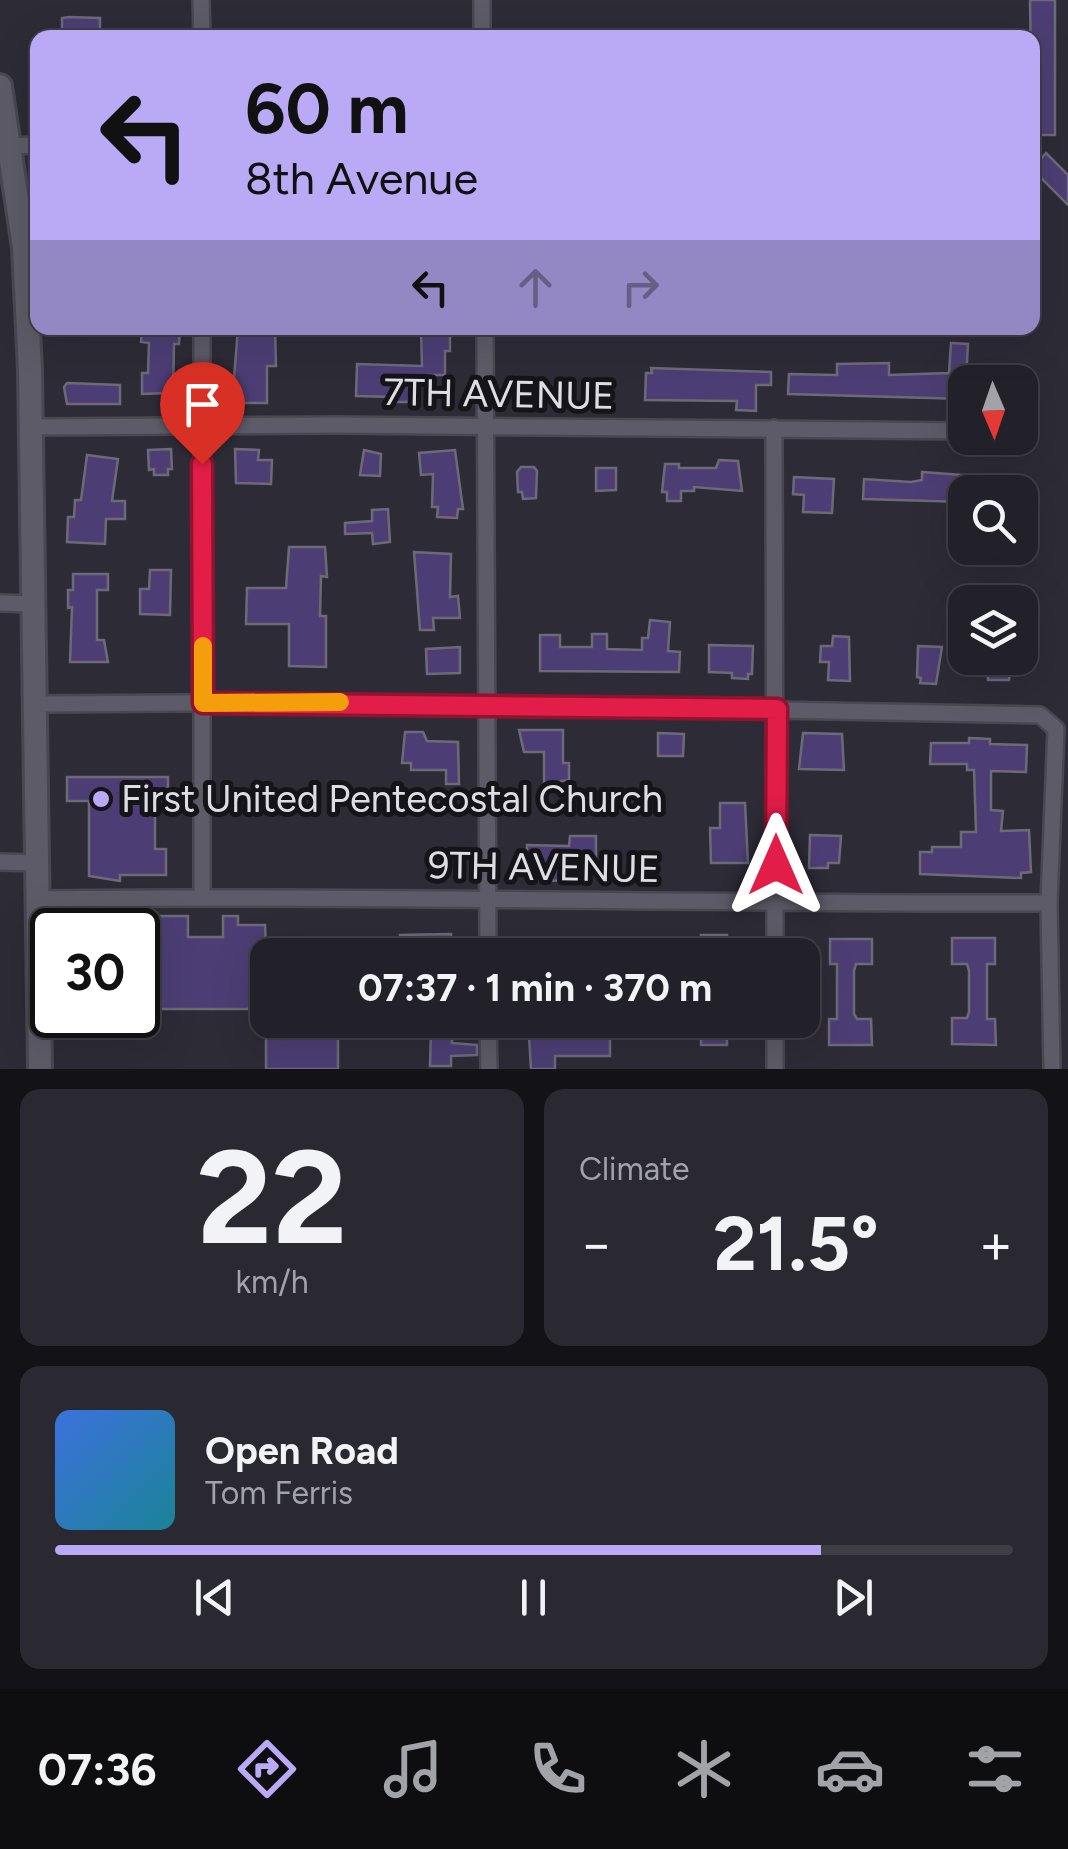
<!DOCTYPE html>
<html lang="en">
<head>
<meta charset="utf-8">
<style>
	body { margin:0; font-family:Figtree,sans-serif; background:#2a2830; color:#f1f3f6; height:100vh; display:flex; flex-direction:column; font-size:38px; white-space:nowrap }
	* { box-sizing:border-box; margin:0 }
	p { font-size:32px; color:#a2a3a8 }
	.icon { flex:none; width:55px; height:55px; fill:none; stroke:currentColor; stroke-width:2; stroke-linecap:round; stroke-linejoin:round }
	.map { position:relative; height:1069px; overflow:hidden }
	.drawer { display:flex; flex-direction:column; gap:20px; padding:20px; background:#131216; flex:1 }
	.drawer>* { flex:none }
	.hud { position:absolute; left:30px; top:30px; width:1010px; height:305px; border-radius:20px; box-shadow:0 10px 40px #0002,0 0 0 2px #3f3e45; background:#baaaf6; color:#111; overflow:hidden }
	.needle { width:65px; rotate:178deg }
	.controls { position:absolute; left:948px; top:365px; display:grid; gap:20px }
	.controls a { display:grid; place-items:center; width:90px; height:90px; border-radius:20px; background:#222028; box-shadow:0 10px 40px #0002,0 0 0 2px #3f3e45; font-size:50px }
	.speed { position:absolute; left:30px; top:908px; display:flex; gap:20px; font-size:50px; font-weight:700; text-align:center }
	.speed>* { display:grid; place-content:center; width:130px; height:130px; border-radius:50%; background:#222028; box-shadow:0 10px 40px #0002,0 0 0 2px #3f3e45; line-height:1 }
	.speed .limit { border:5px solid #111; border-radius:15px; background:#fff; color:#111 }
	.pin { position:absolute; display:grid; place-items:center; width:85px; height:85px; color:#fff; margin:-102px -42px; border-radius:50% 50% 50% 0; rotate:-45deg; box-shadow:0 0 10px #0007 }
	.pin .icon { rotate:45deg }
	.me { position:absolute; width:110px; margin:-55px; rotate:0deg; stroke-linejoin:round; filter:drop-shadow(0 0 8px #0008) }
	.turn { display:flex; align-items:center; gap:35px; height:210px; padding:0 50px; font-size:45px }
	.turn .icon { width:130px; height:130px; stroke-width:2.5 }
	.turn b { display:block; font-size:70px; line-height:85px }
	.lanes { display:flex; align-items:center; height:95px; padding:0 50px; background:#0003; justify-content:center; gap:50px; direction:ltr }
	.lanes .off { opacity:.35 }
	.big { font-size:75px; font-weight:700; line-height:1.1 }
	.drawer .card { flex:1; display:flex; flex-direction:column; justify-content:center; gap:15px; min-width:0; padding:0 35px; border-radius:20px; background:#2a2830 }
	.drawer .dial { align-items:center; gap:0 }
	.dial b { font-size:130px; line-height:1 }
	.song { display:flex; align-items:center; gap:30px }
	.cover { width:120px; height:120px; border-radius:15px; background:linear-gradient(135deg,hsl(220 70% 55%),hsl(190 70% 35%)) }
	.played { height:10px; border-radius:5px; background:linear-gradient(90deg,#baaaf6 80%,#3f3e45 80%) }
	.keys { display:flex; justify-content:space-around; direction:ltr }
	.heat { display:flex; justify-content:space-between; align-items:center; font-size:55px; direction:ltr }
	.drawer .tiles { flex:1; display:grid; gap:20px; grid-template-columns:1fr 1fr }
	.card:last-child { grid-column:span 2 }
	.trip { position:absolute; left:250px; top:938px; width:570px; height:100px; border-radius:20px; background:#222028; box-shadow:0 10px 40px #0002,0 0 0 2px #3f3e45; font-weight:700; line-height:100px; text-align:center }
	.dock { display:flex; height:160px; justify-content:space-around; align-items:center; background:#0e0d10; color:#a2a3a8 }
	.dock .icon { width:70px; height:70px }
	.dock .current { color:#baaaf6 }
	.dock b { font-size:45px; color:#f1f3f6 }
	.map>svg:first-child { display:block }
</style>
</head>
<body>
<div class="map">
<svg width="1068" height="1069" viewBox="0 0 1068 1069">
	<rect width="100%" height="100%" fill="#2d2b36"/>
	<g fill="#4c3e74" stroke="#6c6a77" stroke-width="2.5">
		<polygon points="1030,0 1055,0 1055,135 1032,135"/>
		<polygon points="69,17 100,18 100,34 62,33 62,18"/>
		<polygon points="1046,153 1068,175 1068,205 1032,169"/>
		<polygon points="142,328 180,328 179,344 174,344 173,391 170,393 142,394 142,373 148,373 149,343 141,342"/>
		<polygon points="238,328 275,328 276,366 267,366 267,403 232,403"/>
		<polygon points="450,330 450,351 445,351 445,375 430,375 430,381 416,381 416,397 409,397 409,402 394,402 394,397 356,396 357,364 422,366 421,331"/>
		<polygon points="951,343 968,344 965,399 788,394 789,374 837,375 837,364 889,363 889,375 949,373"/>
		<polygon points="651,368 771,372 771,385 756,385 756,411 736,410 737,401 645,400 646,373 652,373"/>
		<polygon points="67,383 120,385 120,404 67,404 64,387"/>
		<polygon points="171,449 172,469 168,469 168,475 154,475 154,469 149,470 148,450"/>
		<polygon points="235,449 259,450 258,460 272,460 271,484 236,483"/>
		<polygon points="364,450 381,454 380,476 360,475"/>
		<polygon points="455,450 463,509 458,509 457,518 437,517 438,507 432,507 433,474 421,475 419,453"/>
		<polygon points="87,455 118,459 112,501 125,501 125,519 106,519 105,544 67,542 68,517 74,517 75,500 81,500"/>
		<polygon points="719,460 738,461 742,491 694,487 694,491 681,491 681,501 667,501 667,492 662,492 665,464 679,464 679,468 716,468"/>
		<polygon points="521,467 534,467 537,471 536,498 523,499 522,492 518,492 517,472"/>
		<polygon points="596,468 616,468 616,490 596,491"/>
		<polygon points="922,472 1019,479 1018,492 965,492 965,502 863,499 864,479 911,482 922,480"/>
		<polygon points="794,477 834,479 832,513 803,512 804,495 793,494"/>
		<polygon points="388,509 390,542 373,544 372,533 345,534 345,523 372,521 372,510"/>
		<polygon points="289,547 325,547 327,577 321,576 320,616 326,616 326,667 289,666 289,624 246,624 247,588 286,588"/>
		<polygon points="414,552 451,554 450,597 458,596 460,618 433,618 434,630 420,630"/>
		<polygon points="150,570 171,570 170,615 140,614 140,589 149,589"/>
		<polygon points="73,574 108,574 108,590 97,590 97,640 104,640 108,662 70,662 72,607 68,608 68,590 73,590"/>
		<polygon points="650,620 670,622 668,651 680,652 679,672 540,671 540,635 560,635 560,647 592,647 592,634 607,634 607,649 642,650 642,638 648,638"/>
		<polygon points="833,636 849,637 850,681 828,680 829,662 820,662 821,646 832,646"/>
		<polygon points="709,645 753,646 752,674 748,674 748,679 732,678 732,673 709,672"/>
		<polygon points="918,646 942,647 936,684 920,683 921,678 917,677"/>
		<polygon points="460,647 460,673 427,674 426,649"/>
		<polygon points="973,658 1025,658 1024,674 1010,673 1009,680 988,680 988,674 973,674"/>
		<polygon points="519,730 563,730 563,763 569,763 569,780 561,781 561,789 544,789 544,752 524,752"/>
		<polygon points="405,732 423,732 427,741 458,742 459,784 446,784 446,770 411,770 411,763 402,763"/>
		<polygon points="658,733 684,734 683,756 658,756"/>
		<polygon points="803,733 842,734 844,770 799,769"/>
		<polygon points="969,738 990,739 990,744 1027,745 1026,772 991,771 991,810 1003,811 1001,831 1029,830 1031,872 1021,873 1021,878 920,874 920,852 932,852 932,847 961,847 961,832 976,832 974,770 967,770 967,764 930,764 931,743 969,743"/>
		<polygon points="67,777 168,777 168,800 155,801 155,849 166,849 166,875 120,875 120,881 89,876 89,801 67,801"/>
		<polygon points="720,803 745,803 748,863 711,863 710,828 720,828"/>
		<polygon points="810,835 841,836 839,863 828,863 828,868 809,868"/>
		<polygon points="570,836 596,836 596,859 567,859 566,881 531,880 531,874 526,874 527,845 569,846"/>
		<polygon points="83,916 188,916 188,937 223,937 223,916 238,916 238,925 265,925 268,997 254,997 248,1009 138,1009 138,930 83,930"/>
		<polygon points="451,934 451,955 401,955 400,935"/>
		<polygon points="701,935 727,935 726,955 701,955"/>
		<polygon points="952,938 995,938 995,964 987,964 987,1019 995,1019 996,1045 952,1044 952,1018 967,1018 969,1012 969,971 967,964 952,964"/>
		<polygon points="830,939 872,939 872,964 856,964 854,971 854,1014 857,1019 871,1019 872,1045 829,1045 829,1019 837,1019 837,964 830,964"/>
		<polygon points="528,1020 592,1025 592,1031 610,1031 610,1056 555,1056 555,1069 531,1069"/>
		<polygon points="701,1020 727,1022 727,1045 701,1045"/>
		<rect x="266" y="1029" width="72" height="40"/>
		<polygon points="431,1029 452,1030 452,1043 477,1045 477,1055 451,1056 451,1066 430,1066"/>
	</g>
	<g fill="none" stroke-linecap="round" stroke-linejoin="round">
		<g stroke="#494851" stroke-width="20">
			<g id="minor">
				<polyline points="201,0 202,38"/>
				<polyline points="482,0 482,38"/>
				<polyline points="2,146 38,145"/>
				<polyline points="202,328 202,897"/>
				<polyline points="485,328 488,955"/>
				<polyline points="32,427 338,425 965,431"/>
				<polyline points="774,428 775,955"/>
				<polyline points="1020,432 1029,433"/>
				<polyline points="0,603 33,604"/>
				<polyline points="37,704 347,702 1040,715 1056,729 1049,903 1052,1069"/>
				<polyline points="0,862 38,863"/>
				<path d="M37,899C375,895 712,904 1049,903"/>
				<polyline points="488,1020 489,1069"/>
				<polyline points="775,1069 775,1020"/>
			</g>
		</g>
		<g stroke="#494851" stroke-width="28">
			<polyline id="secondary" points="0,86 24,248 30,370 40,1069"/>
		</g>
		<use href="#minor" stroke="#5d5b67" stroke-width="15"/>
		<use href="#secondary" stroke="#5d5b67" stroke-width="22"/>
	</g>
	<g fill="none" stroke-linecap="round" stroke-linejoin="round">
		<g stroke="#92132f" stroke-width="25">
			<polyline id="route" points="202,464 203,703 777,709 776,865"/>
		</g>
		<use href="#route" stroke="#e11d48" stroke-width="18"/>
		<polyline stroke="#f59e0b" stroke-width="18" points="203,646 203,703 340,702"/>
	</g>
	<circle fill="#baaaf6" stroke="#151419" stroke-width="4" cx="101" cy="799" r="10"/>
	<g text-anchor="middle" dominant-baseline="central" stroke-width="10" stroke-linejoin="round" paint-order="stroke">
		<g font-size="38" fill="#dedde4" stroke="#151419">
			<text transform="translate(499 394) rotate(1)">7TH AVENUE</text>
			<text transform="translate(544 867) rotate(1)">9TH AVENUE</text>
		</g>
		<g font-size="38" fill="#dedde4" stroke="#151419" text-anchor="start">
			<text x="121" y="799">First United Pentecostal Church</text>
		</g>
	</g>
</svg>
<div class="controls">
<a><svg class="needle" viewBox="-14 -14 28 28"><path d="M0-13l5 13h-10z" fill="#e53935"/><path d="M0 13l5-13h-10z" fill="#a2a3a8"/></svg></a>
<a><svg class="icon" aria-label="search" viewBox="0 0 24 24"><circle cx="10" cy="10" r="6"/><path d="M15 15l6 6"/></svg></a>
<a><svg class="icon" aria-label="layers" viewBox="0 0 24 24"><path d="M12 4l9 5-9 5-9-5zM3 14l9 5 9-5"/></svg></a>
</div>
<div class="speed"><div class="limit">30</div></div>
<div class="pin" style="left:202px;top:464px;background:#d93025"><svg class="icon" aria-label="arrive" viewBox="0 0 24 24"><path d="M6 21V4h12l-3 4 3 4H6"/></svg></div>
<svg class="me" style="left:776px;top:865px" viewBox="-20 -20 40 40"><path d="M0-17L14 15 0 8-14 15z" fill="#e11d48" stroke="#fff" stroke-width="4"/></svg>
<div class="trip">07:37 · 1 min · 370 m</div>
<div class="hud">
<div class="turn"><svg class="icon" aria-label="left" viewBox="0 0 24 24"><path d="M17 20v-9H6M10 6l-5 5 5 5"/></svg><div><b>60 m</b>8th Avenue</div></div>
<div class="lanes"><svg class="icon" aria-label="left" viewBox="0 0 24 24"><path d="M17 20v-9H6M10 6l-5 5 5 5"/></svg><svg class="icon off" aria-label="ahead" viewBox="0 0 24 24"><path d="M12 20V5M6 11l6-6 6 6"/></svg><svg class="icon off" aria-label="right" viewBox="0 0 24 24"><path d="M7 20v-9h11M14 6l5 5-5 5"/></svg></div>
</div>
</div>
<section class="drawer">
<div class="tiles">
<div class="card dial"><b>22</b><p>km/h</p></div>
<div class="card"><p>Climate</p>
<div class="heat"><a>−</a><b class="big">21.5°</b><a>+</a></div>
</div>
<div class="card">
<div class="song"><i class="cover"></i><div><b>Open Road</b><p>Tom Ferris</p></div></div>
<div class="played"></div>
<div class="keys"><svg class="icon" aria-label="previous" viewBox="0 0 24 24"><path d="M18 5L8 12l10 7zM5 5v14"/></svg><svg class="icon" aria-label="pause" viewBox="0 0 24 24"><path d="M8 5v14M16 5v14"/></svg><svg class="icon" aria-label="next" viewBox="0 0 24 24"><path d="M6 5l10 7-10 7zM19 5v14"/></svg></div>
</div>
</div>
</section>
<nav class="dock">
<b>07:36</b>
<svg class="icon current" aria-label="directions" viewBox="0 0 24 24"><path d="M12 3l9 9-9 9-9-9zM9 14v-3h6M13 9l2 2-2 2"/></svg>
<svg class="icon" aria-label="music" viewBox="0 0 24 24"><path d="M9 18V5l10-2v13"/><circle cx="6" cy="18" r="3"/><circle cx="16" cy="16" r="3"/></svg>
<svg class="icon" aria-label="phone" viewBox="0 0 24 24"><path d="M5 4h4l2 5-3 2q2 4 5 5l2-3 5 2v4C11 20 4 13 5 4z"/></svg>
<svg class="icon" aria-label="climate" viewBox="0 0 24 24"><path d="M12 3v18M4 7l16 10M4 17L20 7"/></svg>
<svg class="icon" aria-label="car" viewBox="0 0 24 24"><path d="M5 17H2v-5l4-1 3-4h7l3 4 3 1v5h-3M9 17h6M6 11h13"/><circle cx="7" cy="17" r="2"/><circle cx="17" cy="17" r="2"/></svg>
<svg class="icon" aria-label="filters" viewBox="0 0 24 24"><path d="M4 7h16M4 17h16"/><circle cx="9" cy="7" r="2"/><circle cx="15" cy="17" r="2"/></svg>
</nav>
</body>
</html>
